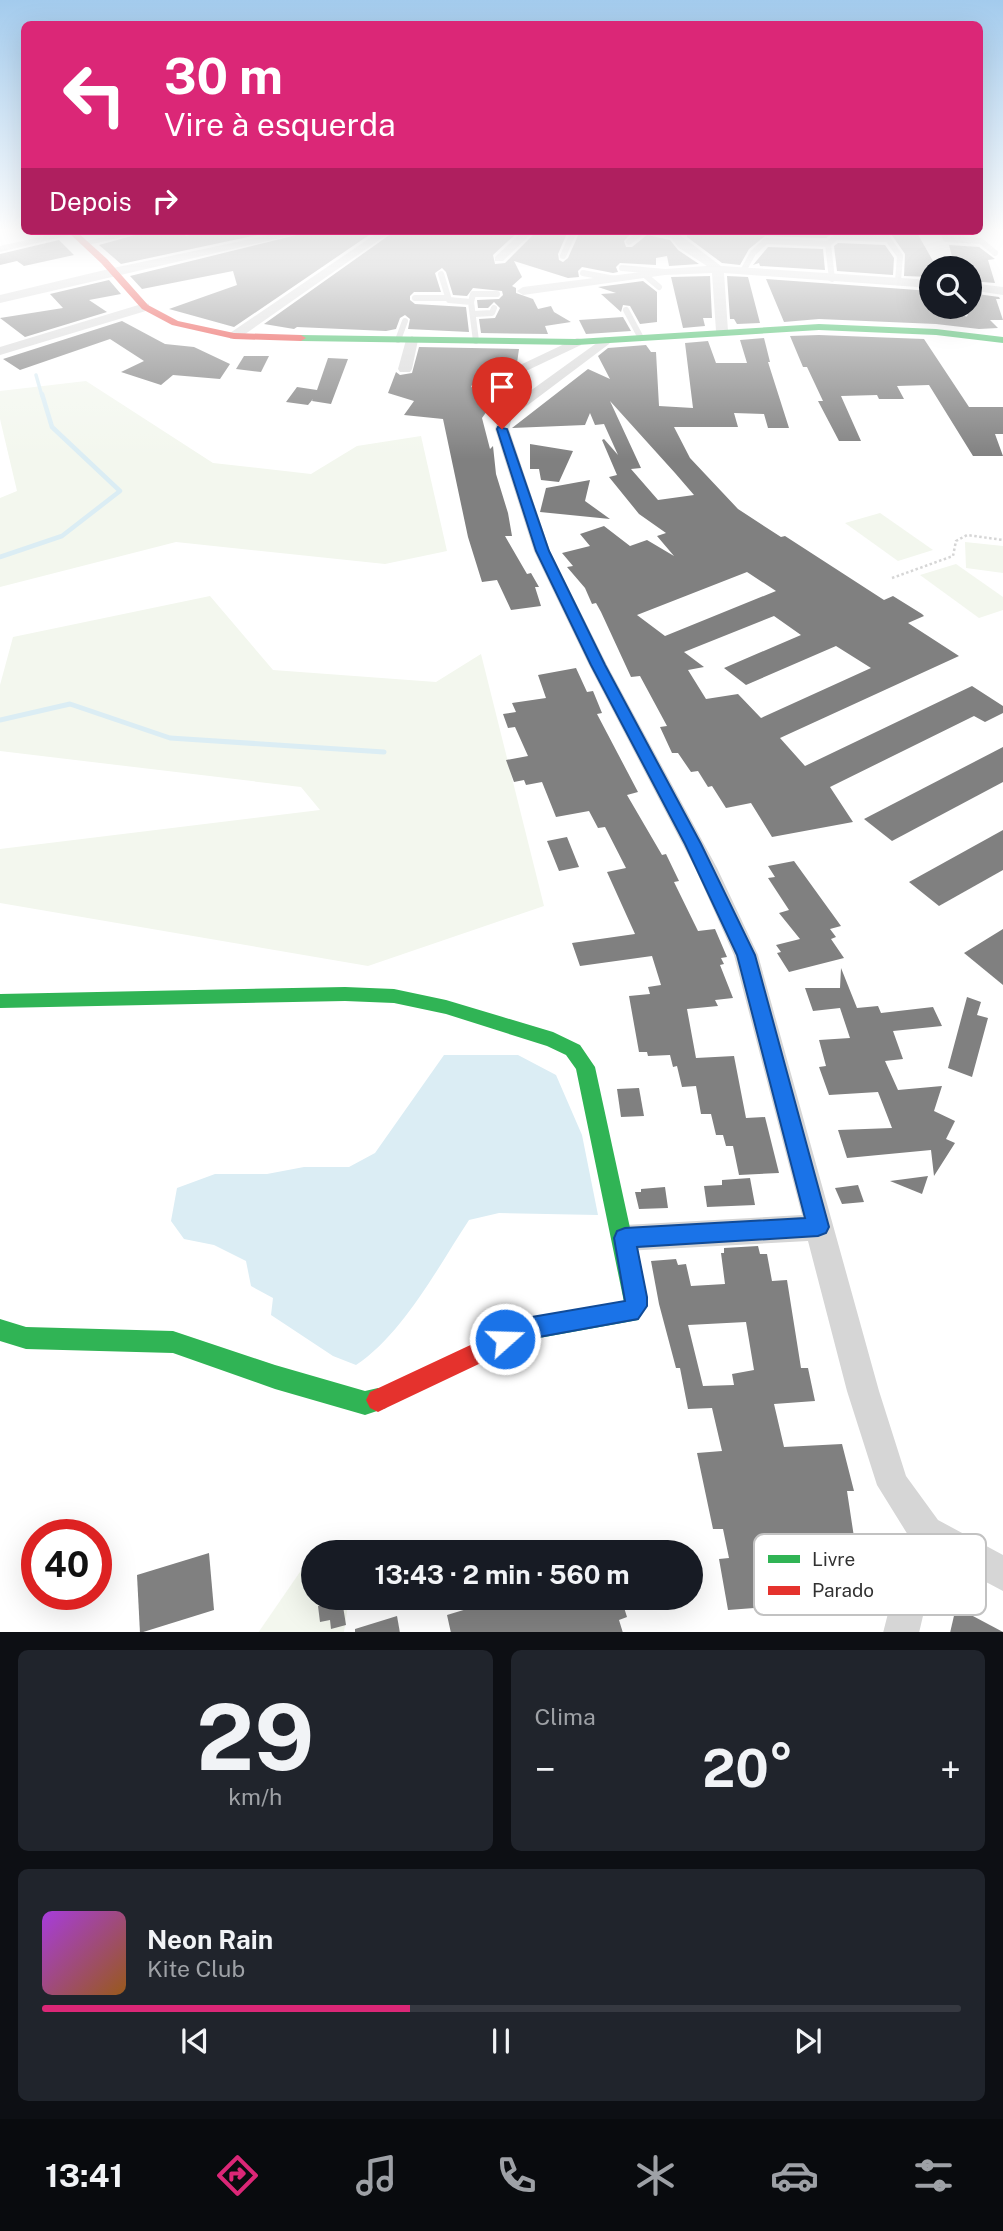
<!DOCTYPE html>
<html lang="pt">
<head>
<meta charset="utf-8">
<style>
	body { margin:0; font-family:"Public Sans",sans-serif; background:#20242c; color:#f1f3f6; height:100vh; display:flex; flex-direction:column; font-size:26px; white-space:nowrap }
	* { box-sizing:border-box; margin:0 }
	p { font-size:23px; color:#9ea1a6 }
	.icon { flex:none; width:38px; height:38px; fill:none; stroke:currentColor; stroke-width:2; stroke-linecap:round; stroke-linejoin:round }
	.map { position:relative; height:1632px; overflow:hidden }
	.panel { display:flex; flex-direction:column; gap:18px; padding:18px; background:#0d0f14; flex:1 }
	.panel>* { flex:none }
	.top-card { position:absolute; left:21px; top:21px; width:962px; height:214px; border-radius:10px; box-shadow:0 7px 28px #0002; background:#db2777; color:#fff; overflow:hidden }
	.buttons { position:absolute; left:919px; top:256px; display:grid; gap:14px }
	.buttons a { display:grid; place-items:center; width:63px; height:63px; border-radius:50%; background:#171b24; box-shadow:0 7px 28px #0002; font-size:35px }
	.speed { position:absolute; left:21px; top:1519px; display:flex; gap:14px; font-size:35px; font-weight:700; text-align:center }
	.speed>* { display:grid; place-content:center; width:91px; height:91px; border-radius:50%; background:#171b24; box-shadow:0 7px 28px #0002; line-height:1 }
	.speed .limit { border:10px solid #d22; background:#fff; color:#111 }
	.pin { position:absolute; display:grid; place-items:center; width:60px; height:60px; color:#fff; margin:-72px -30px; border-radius:50% 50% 50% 0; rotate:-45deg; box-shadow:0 0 7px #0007 }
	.pin .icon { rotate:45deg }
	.me { position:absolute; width:77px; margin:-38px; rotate:70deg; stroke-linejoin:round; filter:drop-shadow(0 0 5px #0008) }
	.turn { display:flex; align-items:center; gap:24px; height:147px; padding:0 28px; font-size:32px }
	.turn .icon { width:91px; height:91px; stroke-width:2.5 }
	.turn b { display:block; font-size:49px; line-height:60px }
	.then { display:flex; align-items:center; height:66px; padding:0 28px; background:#0003; gap:14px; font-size:26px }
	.big { font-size:52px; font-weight:700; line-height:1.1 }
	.panel .tile { flex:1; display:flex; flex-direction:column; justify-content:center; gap:10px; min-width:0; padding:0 24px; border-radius:10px; background:#20242c }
	.panel .dial { align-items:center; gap:0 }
	.dial b { font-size:91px; line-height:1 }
	.song { display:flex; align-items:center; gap:21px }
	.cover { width:84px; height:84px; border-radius:10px; background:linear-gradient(135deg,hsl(280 70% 55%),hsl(30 70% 35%)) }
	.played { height:7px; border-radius:4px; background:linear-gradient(90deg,#db2777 40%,#363941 40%) }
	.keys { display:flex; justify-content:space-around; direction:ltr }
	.heat { display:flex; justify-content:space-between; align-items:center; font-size:38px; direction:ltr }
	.panel .tiles { flex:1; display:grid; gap:18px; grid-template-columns:1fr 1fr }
	.tile:last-child { grid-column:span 2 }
	.trip { position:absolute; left:301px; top:1540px; width:402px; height:70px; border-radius:35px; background:#171b24; box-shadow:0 7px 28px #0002; font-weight:700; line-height:70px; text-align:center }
	.menu { display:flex; height:112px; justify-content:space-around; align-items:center; background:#090b0e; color:#9ea1a6 }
	.menu .icon { width:49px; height:49px }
	.menu .active { color:#db2777 }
	.menu b { font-size:32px; color:#f1f3f6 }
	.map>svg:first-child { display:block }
</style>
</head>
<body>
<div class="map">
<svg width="1003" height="1633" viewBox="0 0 1003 1633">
	<rect width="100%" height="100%" fill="#fff"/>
	<g fill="#f3f7ee">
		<polygon points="86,381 213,463 311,474 357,446 421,436 447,551 385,564 176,542 0,587 0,498 17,491 0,419 0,391"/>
		<polygon points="880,513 933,550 898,561 845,523"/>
		<polygon points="965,542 1003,546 1003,573 966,568"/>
		<polygon points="956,564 1003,597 1003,610 979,618 920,575"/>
		<polygon points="210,596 273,670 436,682 481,654 544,906 368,966 0,903 0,849 320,810 301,787 0,751 0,685 13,637"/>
		<polygon points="313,1553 313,1598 349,1598 344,1632 258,1633"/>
	</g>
	<path fill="#dbedf4" d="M444,1055H518L556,1075L582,1135L598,1215L499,1213L469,1220C438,1267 403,1334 356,1365L333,1356L271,1315L273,1298L251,1286L246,1261L214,1245L184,1239L171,1221L177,1188L215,1174H267L304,1167H349L375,1153Z"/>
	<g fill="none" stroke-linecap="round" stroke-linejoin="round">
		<g stroke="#dbedf4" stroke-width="3.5">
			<polyline points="980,231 1001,230"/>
			<polyline points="36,375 42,396"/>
		</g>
		<polyline stroke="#dbedf4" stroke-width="4.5" points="0,557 62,536 120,491 52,427 42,394"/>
		<polyline stroke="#dbedf4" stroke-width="5" points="0,720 70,704 170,738 384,752"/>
	</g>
	<g fill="#808080" fill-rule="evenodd">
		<polygon points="150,231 164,231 170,235 181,233 186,236 208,231 276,231 121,264 99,245"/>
		<polygon points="313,231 375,231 234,327 169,309 237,285 233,271 142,289 130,276"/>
		<polygon points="395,231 519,231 493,255 495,264 505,263 537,231 568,231 558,254 559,260 563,262 568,258 580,231 622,231 632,232 624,241 626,247 632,247 647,235 670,240 678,250 699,264 669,266 667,256 656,258 656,265 620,263 616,267 618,272 613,273 582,267 578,271 579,277 568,278 514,261 522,277 512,286 516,288 516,293 533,299 538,309 551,306 554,312 571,322 545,326 548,334 481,333 479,319 495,318 500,308 494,302 488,308 478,308 477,300 499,299 503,295 502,291 473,288 467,296 453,295 446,272 442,268 435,273 441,292 414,292 410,296 410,300 415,304 466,307 469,332 408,329 410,319 405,315 400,318 396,329 386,331 297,327 294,329 264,324"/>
		<polygon points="688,231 876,231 877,233 836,231 826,238 765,236 749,249 740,265 722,263 687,237"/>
		<polygon points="889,231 916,231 937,268 931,268 931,277 904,276 905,254"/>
		<polygon points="59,240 74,255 24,266 17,261 0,265 0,254"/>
		<polygon points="838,243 885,245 894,258 893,275 837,271 834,246"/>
		<polygon points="949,245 979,247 995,259 988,260 995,283 970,281 970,268 955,268"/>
		<polygon points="768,247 823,249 825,270 760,266 759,263 753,265"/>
		<polygon points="710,276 712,318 703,318 705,326 683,328 671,277"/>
		<polygon points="727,276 748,277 760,323 737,324 734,319 730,319"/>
		<polygon points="766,279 931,291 931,306 960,306 966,317 968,315 966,306 970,306 970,300 972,302 970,293 999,297 1000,299 996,299 1003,320 990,320 998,328 979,329 936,324 819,319 784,322"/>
		<polygon points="109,280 121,294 89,300 107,312 25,337 0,318 63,308 50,294"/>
		<polygon points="643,281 657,292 657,322 640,324 630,306 623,305 621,312 601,294 616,293 598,287"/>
		<polygon points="623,317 631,331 586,334 579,320"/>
		<polygon points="122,321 165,344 194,347 230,364 220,379 173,375 161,385 121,372 144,361 110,339 20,370 3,359"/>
		<polygon points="819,335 924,339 969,407 1003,407 1003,434 995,434 1003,456 973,456 929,385 897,386 904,399 879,399 877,395 841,396 861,441 839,441 818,401 823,401 807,367 803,367 790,336"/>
		<path d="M764,338L770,362H768L789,428H768L764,414L734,413L738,427H674L690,458L738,509L781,537L785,536L884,600L893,596L922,614L924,616L908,623L959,656L780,738L805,766L972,686L1003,706V713L985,722L974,716L830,787L853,822L772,837L751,803L726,808L712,786L708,787L698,771L691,772L678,753H672L660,727L667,726L640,676L631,677L601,612L596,603L592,604L585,588L567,567L573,566L562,553L590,546L580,534L604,526L630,546L647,540L674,556L657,536L666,533L639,514L609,477L617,475L602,440L604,439L618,455L604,424L595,425L590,413L585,425L512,428L588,369L610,379L598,356L608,348L646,345L651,352H656L659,406L693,408L685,343L708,341L716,363H747L740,340ZM610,401L675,473L694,495L658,500L631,469L641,468ZM747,572L776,591L665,636L637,615ZM774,616L801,635L724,668L746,685L836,646L871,668L761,718L738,694L706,699L688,670L704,667L684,652Z"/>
		<polygon points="419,347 519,349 517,363 471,386 474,391 481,393 483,402 492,404 482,418 490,449 493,446 496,474 508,513 512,536 505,536 527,574 531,573 539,587 535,587 541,606 511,610 497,580 482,582 468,537 443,419 404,415 414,401 388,393 396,372 400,375 412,373"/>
		<polygon points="244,356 269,356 261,372 236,369"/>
		<polygon points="328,358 348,359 331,404 312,401 313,399 308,405 286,402 297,387 317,390"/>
		<polygon points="530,444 573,451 559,482 541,480 539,469 530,469"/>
		<polygon points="590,480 585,501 610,519 540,512 546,488"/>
		<polygon points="576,668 587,692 593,691 602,713 597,714 638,792 627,795 662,855 666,854 679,881 674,882 698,931 715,929 727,957 721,958 724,964 720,965 733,998 715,1000 718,1006 687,1009 696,1058 734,1056 746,1118 765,1117 779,1173 739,1175 733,1146 726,1146 723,1135 716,1135 711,1114 701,1114 696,1086 682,1087 677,1066 673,1067 670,1055 648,1056 647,1052 639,1052 629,996 650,994 648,987 661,985 652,956 580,966 572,943 635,934 607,872 626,868 605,827 598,828 589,811 556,817 542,782 526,785 524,780 514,782 506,760 528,756 515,727 508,728 503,714 516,712 512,703 546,698 538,675"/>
		<polygon points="1003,747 1003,782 892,841 864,819"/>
		<polygon points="1003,830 1003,870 939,906 909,882"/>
		<polygon points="567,837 579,867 559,871 547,841"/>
		<polygon points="794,861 841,926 830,929 836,937 831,939 844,958 789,972 777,953 781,952 776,945 800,939 779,913 789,910 768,878 775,877 768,866"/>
		<polygon points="1003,929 1003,985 964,953"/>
		<polygon points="841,968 857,1008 878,1006 881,1013 933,1007 942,1026 893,1031 903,1059 885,1061 898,1090 942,1086 934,1111 955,1121 946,1139 955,1143 934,1176 931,1150 847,1158 838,1130 892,1128 878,1092 829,1095 819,1067 826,1066 819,1040 850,1038 840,1008 813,1011 805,988 840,988"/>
		<polygon points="967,997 981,1002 977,1015 988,1018 972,1077 948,1068"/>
		<polygon points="639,1088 644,1116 621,1117 617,1089"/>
		<polygon points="928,1176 922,1194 890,1181"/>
		<polygon points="750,1178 755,1205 707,1207 704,1186 722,1185 722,1180"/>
		<polygon points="858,1185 864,1202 842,1204 835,1188"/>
		<polygon points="665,1187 668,1208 639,1209 635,1192 641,1192 641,1189"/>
		<path d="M758,1246L760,1254H767L772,1281L787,1280L801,1368H808L815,1401L774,1404L784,1447L842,1444L854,1491H847L854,1537L809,1544L822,1603L728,1610L719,1559L729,1558L723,1529H713L697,1453L722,1451L712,1408L688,1409L680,1368H676L659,1304L651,1261L676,1259L678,1265L686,1264L691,1286L725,1284L721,1253H724V1248ZM746,1322L754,1370L732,1374L734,1385L703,1386L688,1325Z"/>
		<polygon points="209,1553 214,1610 140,1633 137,1575"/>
		<polygon points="489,1598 621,1598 627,1617 619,1620 623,1633 451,1633 447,1615 490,1602"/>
		<polygon points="342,1600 346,1625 331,1629 330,1620 320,1622 318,1606"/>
		<polygon points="956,1607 1003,1632 1003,1633 950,1633"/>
		<polygon points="397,1616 400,1633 355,1633 355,1629"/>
	</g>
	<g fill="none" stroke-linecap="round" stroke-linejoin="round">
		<polyline stroke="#d6d6d6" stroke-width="2.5" stroke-dasharray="2.5 2.5" stroke-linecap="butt" points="892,578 953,556 956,541 967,535 1003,540"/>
		<g stroke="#d6d6d6" stroke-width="6">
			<polyline points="882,231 900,256 898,281"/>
			<polyline points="943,231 946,239 981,241 995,253"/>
			<polyline points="629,242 643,231"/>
			<polyline points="828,244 836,237 884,239"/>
			<polyline points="828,244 832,279"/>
			<polyline points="563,256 574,231"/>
			<polyline points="622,268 665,272"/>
			<polyline points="743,271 753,253 766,241 828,244"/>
			<polyline points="583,273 615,279"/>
			<polyline points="441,274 449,300 471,302 476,341"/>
			<polyline points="646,276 659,287"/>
			<polyline points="415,298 447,298"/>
			<polyline points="471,302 473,294 497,294"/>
			<polyline points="626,310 641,338"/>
			<polyline points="474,314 492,313 494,308"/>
			<polyline points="398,340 405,321"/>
		</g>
		<g fill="#d6d6d6" fill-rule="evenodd">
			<polygon points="67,231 78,233 0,252 0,246"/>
			<polygon points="126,231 147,231 84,246 79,243"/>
			<polygon points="289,231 310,231 0,303 0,295 113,268"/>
			<polygon points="380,231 392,231 238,339 230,339 230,333"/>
			<polygon points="523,231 534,231 503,261 495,261 495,257"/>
			<polygon points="639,231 682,231 680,235 721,266 931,280 931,288 724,273 728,331 722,335 716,331 712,273 665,275 523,295 517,291 523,287 665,269 707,266 679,248 671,238"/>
			<polygon points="970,283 1003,287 1003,295 970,290"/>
			<polygon points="145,303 149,304 149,310 0,355 0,347"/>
			<polygon points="412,336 418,340 412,369 410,372 400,372 398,369 406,340"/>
			<polygon points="605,337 611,341 609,344 512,417 509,429 550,551 607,665 717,868 758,955 879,1391 906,1476 938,1520 1003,1555 1003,1591 937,1556 919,1633 883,1633 908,1535 877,1485 847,1391 808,1241 625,1251 615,1247 611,1238 615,1229 625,1225 802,1215 734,955 695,868 589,665 534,551 495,429 501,412"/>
			<polygon points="577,338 581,339 581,345 486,390 476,390 474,387"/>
		</g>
		<g fill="#30b455" fill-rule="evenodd">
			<polygon points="819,324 936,329 1003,337 1003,343 936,335 819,330 577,345 301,341 296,338 301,335 577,339"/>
			<polygon points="345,987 394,989 446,1000 553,1032 580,1045 595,1067 647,1306 638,1320 528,1340 520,1337 517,1329 520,1321 528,1318 624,1302 576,1069 566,1055 547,1046 446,1014 394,1003 345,1001 0,1008 0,994"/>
			<polygon points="0,1319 26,1327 173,1331 275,1365 365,1391 378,1388 386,1392 390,1400 386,1408 365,1415 275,1389 173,1353 26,1349 0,1341"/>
		</g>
		<g fill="#e5322d" fill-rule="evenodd">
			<polygon points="67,231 76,231 107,259 148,305 178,321 234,333 301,335 306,338 301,341 234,339 172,325 142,309 101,263"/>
			<polygon points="528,1318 536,1321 539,1329 536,1337 386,1408 378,1412 370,1408 366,1400 370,1392"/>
		</g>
	</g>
	<linearGradient id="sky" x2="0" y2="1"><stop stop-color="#a3cbed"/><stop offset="0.5" stop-color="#fff"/><stop offset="1" stop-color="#fff" stop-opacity="0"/></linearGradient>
	<rect width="1003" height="459" fill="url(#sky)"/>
	<polygon fill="#1a73e8" stroke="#114b97" stroke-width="2" points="498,427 507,429 549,551 605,665 701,844 755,955 829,1227 826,1233 818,1236 637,1247 647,1297 647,1306 638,1319 528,1339 505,1350 497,1347 494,1339 497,1331 526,1318 625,1301 614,1238 617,1231 625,1228 805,1218 737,955 685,844 591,665 536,551 497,429"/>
	<rect x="754" y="1534" width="232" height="81" rx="10" fill="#fff" stroke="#c2c2c2" stroke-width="2"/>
	<rect x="768" y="1555" width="32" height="8" fill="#30b455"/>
	<rect x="768" y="1586" width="32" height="9" fill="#e5322d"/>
	<g font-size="19" fill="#323232">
		<text x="812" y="1566">Livre</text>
		<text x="812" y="1597">Parado</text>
	</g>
</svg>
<div class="buttons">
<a><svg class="icon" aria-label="search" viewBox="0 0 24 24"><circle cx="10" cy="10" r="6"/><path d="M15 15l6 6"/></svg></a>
</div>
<div class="speed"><div class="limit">40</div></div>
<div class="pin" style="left:502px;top:429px;background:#d93025"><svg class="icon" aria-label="arrive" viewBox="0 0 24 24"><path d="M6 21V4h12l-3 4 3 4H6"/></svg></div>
<svg class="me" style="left:505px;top:1339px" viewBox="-20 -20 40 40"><circle r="17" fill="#1a73e8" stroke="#fff" stroke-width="3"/><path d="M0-11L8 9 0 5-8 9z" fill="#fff"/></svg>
<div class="trip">13:43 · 2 min · 560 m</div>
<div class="top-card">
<div class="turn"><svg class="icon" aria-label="left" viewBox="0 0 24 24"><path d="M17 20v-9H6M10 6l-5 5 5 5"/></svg><div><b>30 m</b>Vire à esquerda</div></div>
<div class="then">Depois<svg class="icon" aria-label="right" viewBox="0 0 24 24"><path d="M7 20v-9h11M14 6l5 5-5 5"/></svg></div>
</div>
</div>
<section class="panel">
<div class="tiles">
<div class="tile dial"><b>29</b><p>km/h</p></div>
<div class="tile"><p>Clima</p>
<div class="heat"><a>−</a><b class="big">20°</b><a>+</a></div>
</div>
<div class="tile">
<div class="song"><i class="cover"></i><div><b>Neon Rain</b><p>Kite Club</p></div></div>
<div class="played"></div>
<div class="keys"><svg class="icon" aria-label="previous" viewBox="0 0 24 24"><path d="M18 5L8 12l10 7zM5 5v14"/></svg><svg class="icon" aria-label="pause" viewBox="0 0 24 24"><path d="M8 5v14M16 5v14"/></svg><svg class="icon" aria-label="next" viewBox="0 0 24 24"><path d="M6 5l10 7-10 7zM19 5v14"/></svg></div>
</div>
</div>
</section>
<nav class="menu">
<b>13:41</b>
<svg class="icon active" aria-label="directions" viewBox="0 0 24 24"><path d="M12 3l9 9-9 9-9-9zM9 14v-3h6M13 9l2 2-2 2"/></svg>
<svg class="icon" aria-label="music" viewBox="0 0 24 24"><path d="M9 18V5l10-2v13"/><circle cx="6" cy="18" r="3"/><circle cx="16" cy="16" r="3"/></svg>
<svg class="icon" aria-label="phone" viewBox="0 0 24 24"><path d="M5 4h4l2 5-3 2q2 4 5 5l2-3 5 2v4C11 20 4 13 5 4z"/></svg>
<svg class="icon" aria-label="climate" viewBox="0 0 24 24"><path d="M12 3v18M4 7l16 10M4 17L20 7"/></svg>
<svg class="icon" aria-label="car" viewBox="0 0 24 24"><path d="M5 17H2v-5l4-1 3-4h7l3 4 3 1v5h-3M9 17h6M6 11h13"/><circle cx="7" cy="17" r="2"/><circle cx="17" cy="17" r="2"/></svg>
<svg class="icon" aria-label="filters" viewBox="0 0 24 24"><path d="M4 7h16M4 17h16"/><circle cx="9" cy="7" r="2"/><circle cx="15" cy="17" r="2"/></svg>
</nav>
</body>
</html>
